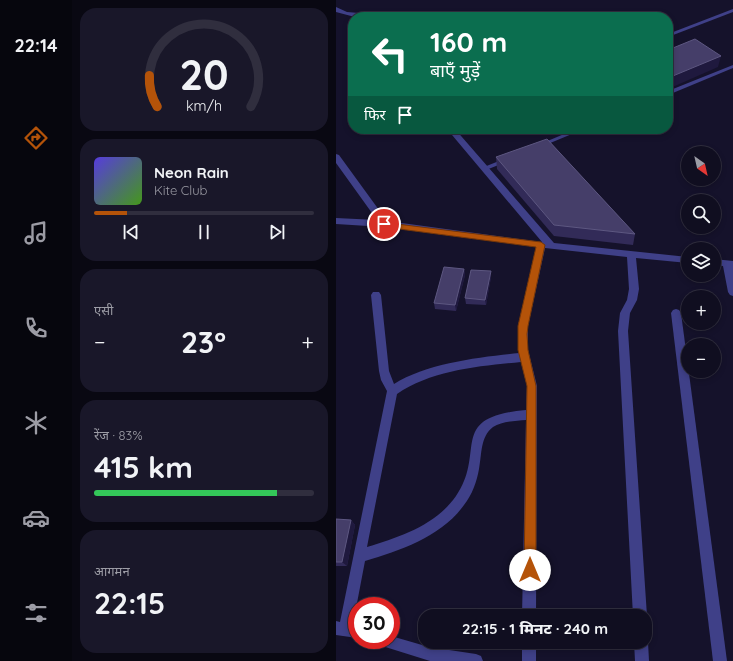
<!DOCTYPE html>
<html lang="hi">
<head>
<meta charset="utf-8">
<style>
	body { margin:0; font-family:Quicksand,"Noto Sans Devanagari",sans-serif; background:#191729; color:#f1f3f6; height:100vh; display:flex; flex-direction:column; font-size:15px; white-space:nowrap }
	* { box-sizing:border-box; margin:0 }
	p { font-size:13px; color:#9c9ca5 }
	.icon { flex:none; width:22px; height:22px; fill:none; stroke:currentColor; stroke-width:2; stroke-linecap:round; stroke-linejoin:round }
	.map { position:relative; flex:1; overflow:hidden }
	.drawer { display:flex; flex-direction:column; gap:8px; padding:8px; background:#090812; width:264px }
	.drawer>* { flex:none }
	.top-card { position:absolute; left:12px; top:12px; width:325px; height:122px; border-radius:16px; box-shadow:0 2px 6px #0003,0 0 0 1px #302e3e; background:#0b6e4f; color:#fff; overflow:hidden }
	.needle { width:26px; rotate:146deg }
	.fabs { position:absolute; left:345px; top:146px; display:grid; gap:8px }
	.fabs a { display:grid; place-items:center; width:40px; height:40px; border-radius:50%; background:#100e20; box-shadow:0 2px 6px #0003,0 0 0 1px #302e3e; font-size:20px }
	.speed { position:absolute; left:12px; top:597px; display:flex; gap:8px; font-size:20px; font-weight:700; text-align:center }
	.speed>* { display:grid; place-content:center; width:52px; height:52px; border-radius:50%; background:#100e20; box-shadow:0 2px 6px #0003,0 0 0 1px #302e3e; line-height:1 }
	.speed .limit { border:6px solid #d22; background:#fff; color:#111 }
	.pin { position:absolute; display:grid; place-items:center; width:34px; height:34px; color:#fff; margin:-17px; border:2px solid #fff; border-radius:50%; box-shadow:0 1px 4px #0007 }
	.me { position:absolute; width:44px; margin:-22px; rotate:0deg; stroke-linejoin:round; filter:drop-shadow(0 0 3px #0008) }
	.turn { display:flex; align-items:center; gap:14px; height:84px; padding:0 16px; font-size:18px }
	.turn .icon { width:52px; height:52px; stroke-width:2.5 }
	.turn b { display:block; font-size:28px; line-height:34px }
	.then { display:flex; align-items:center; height:38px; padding:0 16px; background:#0003; gap:8px; font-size:15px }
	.big { font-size:30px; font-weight:800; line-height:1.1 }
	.drawer .widget { flex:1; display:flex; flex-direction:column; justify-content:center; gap:6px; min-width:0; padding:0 14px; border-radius:16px; background:#191729 }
	.drawer .dial { align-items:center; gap:0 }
	.dial svg { height:104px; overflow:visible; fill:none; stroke:#302e3e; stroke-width:7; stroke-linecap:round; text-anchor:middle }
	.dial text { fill:#f1f3f6; stroke:none }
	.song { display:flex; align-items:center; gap:12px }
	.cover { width:48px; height:48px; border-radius:6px; background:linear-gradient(135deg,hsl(250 70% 55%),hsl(100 70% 35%)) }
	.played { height:4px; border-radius:2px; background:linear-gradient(90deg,#b45309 15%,#302e3e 15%) }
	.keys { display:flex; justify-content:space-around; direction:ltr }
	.heat { display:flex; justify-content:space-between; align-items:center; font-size:22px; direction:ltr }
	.charge { height:6px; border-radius:3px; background:linear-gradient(90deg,#34c759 83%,#302e3e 0) }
	.trip { position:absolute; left:82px; top:609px; width:234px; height:40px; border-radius:16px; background:#100e20; box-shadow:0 2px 6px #0003,0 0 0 1px #302e3e; font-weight:800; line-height:40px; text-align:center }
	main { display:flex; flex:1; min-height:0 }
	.tabs { display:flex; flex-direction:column; width:72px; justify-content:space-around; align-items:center; background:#06060d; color:#9c9ca5 }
	.tabs .icon { width:28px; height:28px }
	.tabs .on { color:#b45309 }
	.tabs b { font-size:18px; color:#f1f3f6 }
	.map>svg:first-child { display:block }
</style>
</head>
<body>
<main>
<nav class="tabs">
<b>22:14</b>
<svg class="icon on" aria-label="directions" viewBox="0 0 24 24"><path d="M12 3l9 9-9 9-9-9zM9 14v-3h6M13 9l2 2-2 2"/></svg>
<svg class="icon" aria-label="music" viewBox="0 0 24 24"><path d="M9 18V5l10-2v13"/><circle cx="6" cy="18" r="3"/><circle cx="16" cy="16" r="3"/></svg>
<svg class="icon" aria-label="phone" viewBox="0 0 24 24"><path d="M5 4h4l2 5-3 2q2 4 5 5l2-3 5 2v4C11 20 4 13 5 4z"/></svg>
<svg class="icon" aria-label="climate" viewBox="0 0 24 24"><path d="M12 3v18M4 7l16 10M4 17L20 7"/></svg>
<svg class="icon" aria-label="car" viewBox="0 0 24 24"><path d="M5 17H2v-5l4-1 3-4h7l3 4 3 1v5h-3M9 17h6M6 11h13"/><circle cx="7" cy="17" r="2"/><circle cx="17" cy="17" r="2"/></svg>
<svg class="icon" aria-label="filters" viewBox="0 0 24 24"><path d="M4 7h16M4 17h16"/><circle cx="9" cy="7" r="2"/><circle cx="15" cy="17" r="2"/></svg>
</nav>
<section class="drawer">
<div class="widget dial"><svg viewBox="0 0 100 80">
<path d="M14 69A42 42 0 1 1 86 69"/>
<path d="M14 69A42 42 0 0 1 8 45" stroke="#b45309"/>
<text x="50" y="56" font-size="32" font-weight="700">20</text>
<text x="50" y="72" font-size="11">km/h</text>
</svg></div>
<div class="widget">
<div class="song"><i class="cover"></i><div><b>Neon Rain</b><p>Kite Club</p></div></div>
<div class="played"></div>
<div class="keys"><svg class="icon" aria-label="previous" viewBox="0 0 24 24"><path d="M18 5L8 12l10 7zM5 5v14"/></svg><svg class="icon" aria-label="pause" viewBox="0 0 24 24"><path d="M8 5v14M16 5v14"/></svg><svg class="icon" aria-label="next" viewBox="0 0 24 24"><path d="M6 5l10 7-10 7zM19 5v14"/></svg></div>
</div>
<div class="widget"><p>एसी</p>
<div class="heat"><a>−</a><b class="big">23°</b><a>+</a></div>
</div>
<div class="widget"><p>रेंज · 83%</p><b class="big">415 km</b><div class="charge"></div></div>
<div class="widget"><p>आगमन</p><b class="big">22:15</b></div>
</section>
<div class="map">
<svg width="397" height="661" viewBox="0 0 397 661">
	<rect width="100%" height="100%" fill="#15122b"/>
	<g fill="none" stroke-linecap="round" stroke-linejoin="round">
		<g fill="#3f4088" fill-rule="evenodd">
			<polygon points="397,9 397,12 332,37 332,34"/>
			<polygon points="397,65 397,68 332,95 332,91"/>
			<polygon points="240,129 248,129 207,146 203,146 202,145"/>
			<polygon points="168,159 170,160 170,162 150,170 147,168 148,167"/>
		</g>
		<g fill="#3f4088" fill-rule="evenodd">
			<polygon points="0,7 11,12 35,14 43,17 15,16 0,12"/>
			<path d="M111,129H119L218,243L352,257V263L300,258L303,289L301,300L294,313L292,331L311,616L309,620V616H297L282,331L284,313L291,300L293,289L291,257L209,248L192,326V350L201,386L200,616H186L190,420C180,421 166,421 157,427C144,437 146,454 143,469C141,481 136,495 128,505C105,537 65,550 29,561L17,624H21V638L0,635V621L4,622L51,391L45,380L43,371L35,295L37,292H43L45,295L53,371L58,384C91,363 144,357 183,353L182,326L200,247L48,227L0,224V218L41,220L0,163V154L3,155L51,221L206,242ZM185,362L191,386L190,410C110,417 151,452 120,496C100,525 64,537 31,547L61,394C96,370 144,366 185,362Z"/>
			<polygon points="378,259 397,261 397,296 394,295 392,292 387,266 378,265"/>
			<polygon points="340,309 343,310 345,313 391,661 377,661 335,313 337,310"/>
			<polygon points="55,636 93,647 140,654 145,656 147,661 94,661 43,645 41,640 55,640"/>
			<polygon points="309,637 312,642 313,661 299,661 298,642 309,642"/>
			<rect x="186" y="642" width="14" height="19"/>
		</g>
	</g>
	<g fill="#322b58">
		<polygon points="160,157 299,234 297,245 218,236 161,169"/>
		<polygon points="128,269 129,275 120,311 99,309 98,303"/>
		<polygon points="155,277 150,305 130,304 129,298"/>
		<polygon points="0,519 15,520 19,525 11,566 0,566"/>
	</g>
	<g fill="#1f193e">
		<polygon points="385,56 382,67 332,89 332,78"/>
		<polygon points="128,269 129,275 120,311 119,305"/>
		<polygon points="155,271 155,277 150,305 149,300"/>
		<polygon points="15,520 19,525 11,566 6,562"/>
	</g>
	<g fill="#453e69" stroke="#5d5781">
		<polygon points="359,39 385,56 332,78 332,50"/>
		<polygon points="211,139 299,234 218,225 160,157"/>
		<polygon points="108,267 128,269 119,305 98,303"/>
		<polygon points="135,270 155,271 149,300 129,298"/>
		<polygon points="0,519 15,520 6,562 0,562"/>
	</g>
	<polygon fill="#b45309" stroke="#753606" points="45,222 205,242 209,245 192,326 191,334 192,350 200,386 200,570 198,574 194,575 190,574 188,570 191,386 182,350 182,326 200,247 48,227 44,224"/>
</svg>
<div class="fabs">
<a><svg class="needle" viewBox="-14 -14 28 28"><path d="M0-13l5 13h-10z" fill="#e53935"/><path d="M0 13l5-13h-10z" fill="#9c9ca5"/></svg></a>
<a><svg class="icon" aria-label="search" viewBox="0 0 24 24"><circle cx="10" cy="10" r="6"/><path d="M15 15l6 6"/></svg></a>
<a><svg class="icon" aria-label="layers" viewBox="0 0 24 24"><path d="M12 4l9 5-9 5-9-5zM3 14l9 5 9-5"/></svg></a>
<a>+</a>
<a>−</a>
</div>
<div class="speed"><div class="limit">30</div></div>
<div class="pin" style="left:48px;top:224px;background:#d93025"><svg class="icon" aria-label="arrive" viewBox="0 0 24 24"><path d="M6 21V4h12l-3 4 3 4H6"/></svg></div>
<svg class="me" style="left:194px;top:570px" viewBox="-20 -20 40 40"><circle r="19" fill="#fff"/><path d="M0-13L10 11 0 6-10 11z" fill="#b45309"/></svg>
<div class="trip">22:15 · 1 मिनट · 240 m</div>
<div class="top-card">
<div class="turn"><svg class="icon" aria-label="left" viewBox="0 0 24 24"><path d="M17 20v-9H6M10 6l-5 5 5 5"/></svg><div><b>160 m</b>बाएँ मुड़ें</div></div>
<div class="then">फिर<svg class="icon" aria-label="arrive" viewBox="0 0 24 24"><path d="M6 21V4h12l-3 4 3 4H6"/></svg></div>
</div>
</div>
</main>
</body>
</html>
